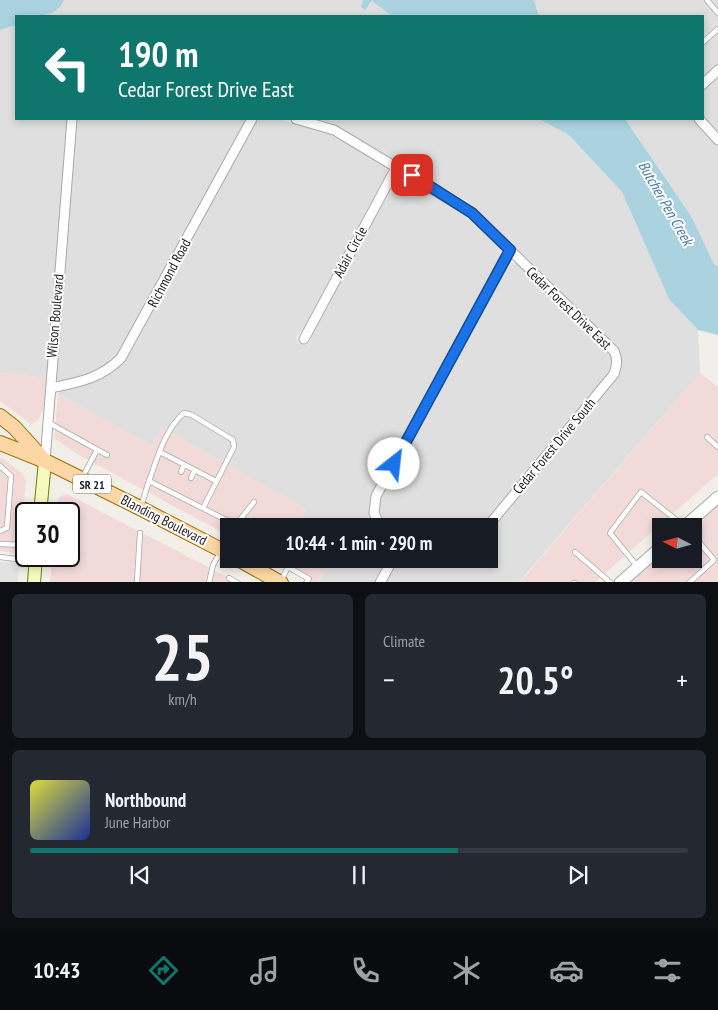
<!DOCTYPE html>
<html lang="en">
<head>
<meta charset="utf-8">
<style>
	body { margin:0; font-family:"PT Sans Narrow",sans-serif; background:#242831; color:#f1f3f6; height:100vh; display:flex; flex-direction:column; font-size:19px; white-space:nowrap }
	* { box-sizing:border-box; margin:0 }
	p { font-size:16px; color:#9ea1a6 }
	.icon { flex:none; width:28px; height:28px; fill:none; stroke:currentColor; stroke-width:2; stroke-linecap:round; stroke-linejoin:round }
	.map { position:relative; height:582px; overflow:hidden }
	.details { display:flex; flex-direction:column; gap:12px; padding:12px; background:#0d0f14; flex:1 }
	.details>* { flex:none }
	.top-card { position:absolute; left:15px; top:15px; width:689px; height:105px; border-radius:0px; box-shadow:0 2px 8px #0003; background:#0f766e; color:#fff; overflow:hidden }
	.needle { width:32px; rotate:276deg }
	.controls { position:absolute; left:652px; top:518px; display:grid; gap:10px }
	.controls a { display:grid; place-items:center; width:50px; height:50px; border-radius:0px; background:#171b24; box-shadow:0 2px 8px #0003; font-size:25px }
	.speed { position:absolute; left:15px; top:502px; display:flex; gap:10px; font-size:25px; font-weight:700; text-align:center }
	.speed>* { display:grid; place-content:center; width:65px; height:65px; border-radius:50%; background:#171b24; box-shadow:0 2px 8px #0003; line-height:1 }
	.speed .limit { border:2px solid #111; border-radius:8px; background:#fff; color:#111 }
	.pin { position:absolute; display:grid; place-items:center; width:42px; height:42px; color:#fff; margin:-21px; border-radius:10px; box-shadow:0 2px 8px #0006 }
	.me { position:absolute; width:55px; margin:-28px; rotate:29deg; stroke-linejoin:round; filter:drop-shadow(0 0 4px #0008) }
	.turn { display:flex; align-items:center; gap:18px; height:105px; padding:0 20px; font-size:22px }
	.turn .icon { width:65px; height:65px; stroke-width:2.5 }
	.turn b { display:block; font-size:35px; line-height:42px }
	.big { font-size:38px; font-weight:600; line-height:1.1 }
	.details .card { flex:1; display:flex; flex-direction:column; justify-content:center; gap:8px; min-width:0; padding:0 18px; border-radius:8px; background:#242831 }
	.details .dial { align-items:center; gap:0 }
	.dial b { font-size:65px; line-height:1 }
	.song { display:flex; align-items:center; gap:15px }
	.cover { width:60px; height:60px; border-radius:8px; background:linear-gradient(135deg,hsl(60 70% 55%),hsl(230 70% 35%)) }
	.played { height:5px; border-radius:2px; background:linear-gradient(90deg,#0f766e 65%,#363941 65%) }
	.keys { display:flex; justify-content:space-around; direction:ltr }
	.heat { display:flex; justify-content:space-between; align-items:center; font-size:28px; direction:ltr }
	.details .tiles { flex:1; display:grid; gap:12px; grid-template-columns:1fr 1fr }
	.card:last-child { grid-column:span 2 }
	.trip { position:absolute; left:220px; top:518px; width:278px; height:50px; border-radius:0px; background:#171b24; box-shadow:0 2px 8px #0003; font-weight:600; line-height:50px; text-align:center }
	.tabs { display:flex; height:80px; justify-content:space-around; align-items:center; background:#090b0e; color:#9ea1a6 }
	.tabs .icon { width:35px; height:35px }
	.tabs .on { color:#0f766e }
	.tabs b { font-size:22px; color:#f1f3f6 }
	.map>svg:first-child { display:block }
</style>
</head>
<body>
<div class="map">
<svg width="718" height="583" viewBox="0 0 718 583">
	<rect width="100%" height="100%" fill="#f2efe9"/>
	<g fill="#e0dfdf">
		<polygon points="64,0 363,0 361,7 365,10 372,1 392,16 36,16 62,5"/>
		<polygon points="534,0 718,0 718,266 714,264 691,216 625,119 702,119 702,16 539,16"/>
		<polygon points="16,25 16,119 68,119 47,378 0,373 0,30"/>
		<polygon points="76,119 246,119 126,345 111,362 98,372 73,380 59,382 55,376"/>
		<polygon points="256,119 277,119 320,129 382,164 387,170 386,175 302,331 296,337 298,343 307,345 311,340 312,334 395,181 404,177 467,213 499,244 501,256 372,495 369,506 375,526 297,526 306,509 162,428 152,446 58,394 64,389 87,385 106,377 119,365 132,350"/>
		<polygon points="316,119 539,119 569,135 622,192 669,299 698,330 700,373 519,582 385,582 394,568 404,561 489,559 489,533 614,382 622,360 618,349 468,202 331,123"/>
		<polygon points="513,263 520,264 612,357 611,370 482,526 385,526 380,519 379,508 381,498 505,270"/>
		<polygon points="330,559 385,559 384,566 375,582 318,583"/>
	</g>
	<g fill="#f2dad9">
		<polygon points="0,373 47,378 43,410 38,420 31,424 0,401"/>
		<polygon points="700,373 718,387 718,474 595,582 519,583"/>
		<polygon points="58,394 152,446 162,428 306,509 297,526 229,526 229,536 77,454 54,438"/>
		<polygon points="0,457 22,473 26,480 20,554 0,551"/>
		<polygon points="67,494 237,582 50,583 52,556 69,556 69,514 55,514 59,497"/>
		<polygon points="718,504 718,582 628,583 661,554 661,559 694,559 693,526"/>
		<polygon points="271,559 331,559 318,582 315,583"/>
	</g>
	<polygon fill="#e2e2e2" points="0,562 20,563 18,582 0,582"/>
	<g fill="#aad3df">
		<path d="M0,0H64C57,19 32,16 16,16V25L0,30Z"/>
		<polygon points="363,0 534,0 539,16 392,16 372,1 365,10 361,7"/>
		<polygon points="539,119 625,119 691,216 714,264 718,266 718,335 698,330 669,299 622,192 569,135"/>
	</g>
	<g fill="none" stroke-linecap="round" stroke-linejoin="round">
		<g stroke="#a9a9a9" stroke-width="6">
			<g id="service">
				<polyline points="707,0 718,13"/>
				<polyline points="702,43 718,29"/>
				<polyline points="49,423 107,455"/>
				<polyline points="707,437 718,447"/>
				<polyline points="160,452 216,481"/>
				<polyline points="0,466 11,476 7,528 0,531"/>
				<polyline points="181,472 184,465"/>
				<polyline points="82,478 97,450"/>
				<polyline points="191,478 195,470"/>
				<path d="M149,481C157,459 165,429 184,413L192,415L233,440L234,447L203,508"/>
				<polyline points="141,506 149,481 236,525"/>
				<polyline points="235,526 254,502"/>
				<polyline points="0,544 26,545"/>
				<polyline points="575,552 611,583"/>
				<polyline points="0,557 33,561"/>
				<polyline points="637,566 610,533 641,492 684,526"/>
				<polyline points="229,578 238,583"/>
				<polyline points="281,581 288,567 309,579 306,583"/>
				<polyline points="137,583 140,533"/>
				<polyline points="209,583 213,565 229,537"/>
				<polyline points="574,583 575,583"/>
				<polyline points="689,583 714,560 694,536"/>
			</g>
		</g>
		<g stroke="#a9a9a9" stroke-width="11">
			<g id="minor">
				<polyline points="702,85 718,70"/>
				<path d="M296,119L334,130L472,213L614,351C618,360 617,365 614,374L488,526"/>
				<polyline points="699,119 718,140"/>
				<polyline points="304,339 397,166"/>
				<path d="M51,388C79,382 100,379 121,358L252,119"/>
				<polyline points="45,461 72,119"/>
				<polyline points="380,526 374,513 376,496 511,250"/>
				<polyline points="380,583 393,559"/>
			</g>
		</g>
		<g stroke="#a9a9a9" stroke-width="13">
			<g id="tertiary">
				<polyline points="685,526 718,497"/>
				<polyline points="620,583 661,547"/>
			</g>
		</g>
		<g stroke="#707d05" stroke-width="14">
			<g id="secondary">
				<polyline points="40,514 45,461"/>
				<polyline points="34,583 36,556"/>
			</g>
		</g>
		<g stroke="#a06b00" stroke-width="16">
			<g id="primary">
				<polyline points="0,416 14,427 43,459"/>
				<polyline points="0,443 45,461 140,508 229,554"/>
				<polyline points="238,559 281,583"/>
			</g>
		</g>
		<use href="#service" stroke="#fff" stroke-width="4.5"/>
		<use href="#minor" stroke="#fff" stroke-width="9"/>
		<use href="#tertiary" stroke="#fff" stroke-width="11"/>
		<use href="#secondary" stroke="#f7fabf" stroke-width="12"/>
		<use href="#primary" stroke="#fcd6a4" stroke-width="14"/>
	</g>
	<g fill="none" stroke-linecap="round" stroke-linejoin="round">
		<g stroke="#114b97" stroke-width="12">
			<polyline id="route" points="394,464 510,250 472,213 412,175"/>
		</g>
		<use href="#route" stroke="#1a73e8" stroke-width="9"/>
	</g>
	<g text-anchor="middle" dominant-baseline="central" stroke-width="4" stroke-linejoin="round" paint-order="stroke">
		<rect fill="#fff" stroke="#646464" stroke-width="1" x="73" y="474.5" width="38" height="19" rx="4"/>
		<g font-size="12" font-weight="bold" fill="#222">
			<text x="92" y="484">SR 21</text>
		</g>
		<g font-size="14" fill="#222" stroke="#fff">
			<text transform="translate(350 252) rotate(-62)">Adair Circle</text>
			<text transform="translate(169 273) rotate(-62)">Richmond Road</text>
			<text transform="translate(569 308) rotate(44)">Cedar Forest Drive East</text>
			<text transform="translate(55 316) rotate(-85)">Wilson Boulevard</text>
			<text transform="translate(554 446) rotate(-50)">Cedar Forest Drive South</text>
			<text transform="translate(164 520) rotate(27)">Blanding Boulevard</text>
		</g>
		<g font-size="15" font-style="italic" fill="#4a7aab" stroke="#fff">
			<text transform="translate(666 203) rotate(60)">Butcher Pen Creek</text>
		</g>
	</g>
</svg>
<div class="controls">
<a><svg class="needle" viewBox="-14 -14 28 28"><path d="M0-13l5 13h-10z" fill="#e53935"/><path d="M0 13l5-13h-10z" fill="#9ea1a6"/></svg></a>
</div>
<div class="speed"><div class="limit">30</div></div>
<div class="pin" style="left:412px;top:175px;background:#d93025"><svg class="icon" aria-label="arrive" viewBox="0 0 24 24"><path d="M6 21V4h12l-3 4 3 4H6"/></svg></div>
<svg class="me" style="left:394px;top:464px" viewBox="-20 -20 40 40"><circle r="19" fill="#fff"/><path d="M0-13L10 11 0 6-10 11z" fill="#1a73e8"/></svg>
<div class="trip">10:44 · 1 min · 290 m</div>
<div class="top-card">
<div class="turn"><svg class="icon" aria-label="left" viewBox="0 0 24 24"><path d="M17 20v-9H6M10 6l-5 5 5 5"/></svg><div><b>190 m</b>Cedar Forest Drive East</div></div>
</div>
</div>
<section class="details">
<div class="tiles">
<div class="card dial"><b>25</b><p>km/h</p></div>
<div class="card"><p>Climate</p>
<div class="heat"><a>−</a><b class="big">20.5°</b><a>+</a></div>
</div>
<div class="card">
<div class="song"><i class="cover"></i><div><b>Northbound</b><p>June Harbor</p></div></div>
<div class="played"></div>
<div class="keys"><svg class="icon" aria-label="previous" viewBox="0 0 24 24"><path d="M18 5L8 12l10 7zM5 5v14"/></svg><svg class="icon" aria-label="pause" viewBox="0 0 24 24"><path d="M8 5v14M16 5v14"/></svg><svg class="icon" aria-label="next" viewBox="0 0 24 24"><path d="M6 5l10 7-10 7zM19 5v14"/></svg></div>
</div>
</div>
</section>
<nav class="tabs">
<b>10:43</b>
<svg class="icon on" aria-label="directions" viewBox="0 0 24 24"><path d="M12 3l9 9-9 9-9-9zM9 14v-3h6M13 9l2 2-2 2"/></svg>
<svg class="icon" aria-label="music" viewBox="0 0 24 24"><path d="M9 18V5l10-2v13"/><circle cx="6" cy="18" r="3"/><circle cx="16" cy="16" r="3"/></svg>
<svg class="icon" aria-label="phone" viewBox="0 0 24 24"><path d="M5 4h4l2 5-3 2q2 4 5 5l2-3 5 2v4C11 20 4 13 5 4z"/></svg>
<svg class="icon" aria-label="climate" viewBox="0 0 24 24"><path d="M12 3v18M4 7l16 10M4 17L20 7"/></svg>
<svg class="icon" aria-label="car" viewBox="0 0 24 24"><path d="M5 17H2v-5l4-1 3-4h7l3 4 3 1v5h-3M9 17h6M6 11h13"/><circle cx="7" cy="17" r="2"/><circle cx="17" cy="17" r="2"/></svg>
<svg class="icon" aria-label="filters" viewBox="0 0 24 24"><path d="M4 7h16M4 17h16"/><circle cx="9" cy="7" r="2"/><circle cx="15" cy="17" r="2"/></svg>
</nav>
</body>
</html>
